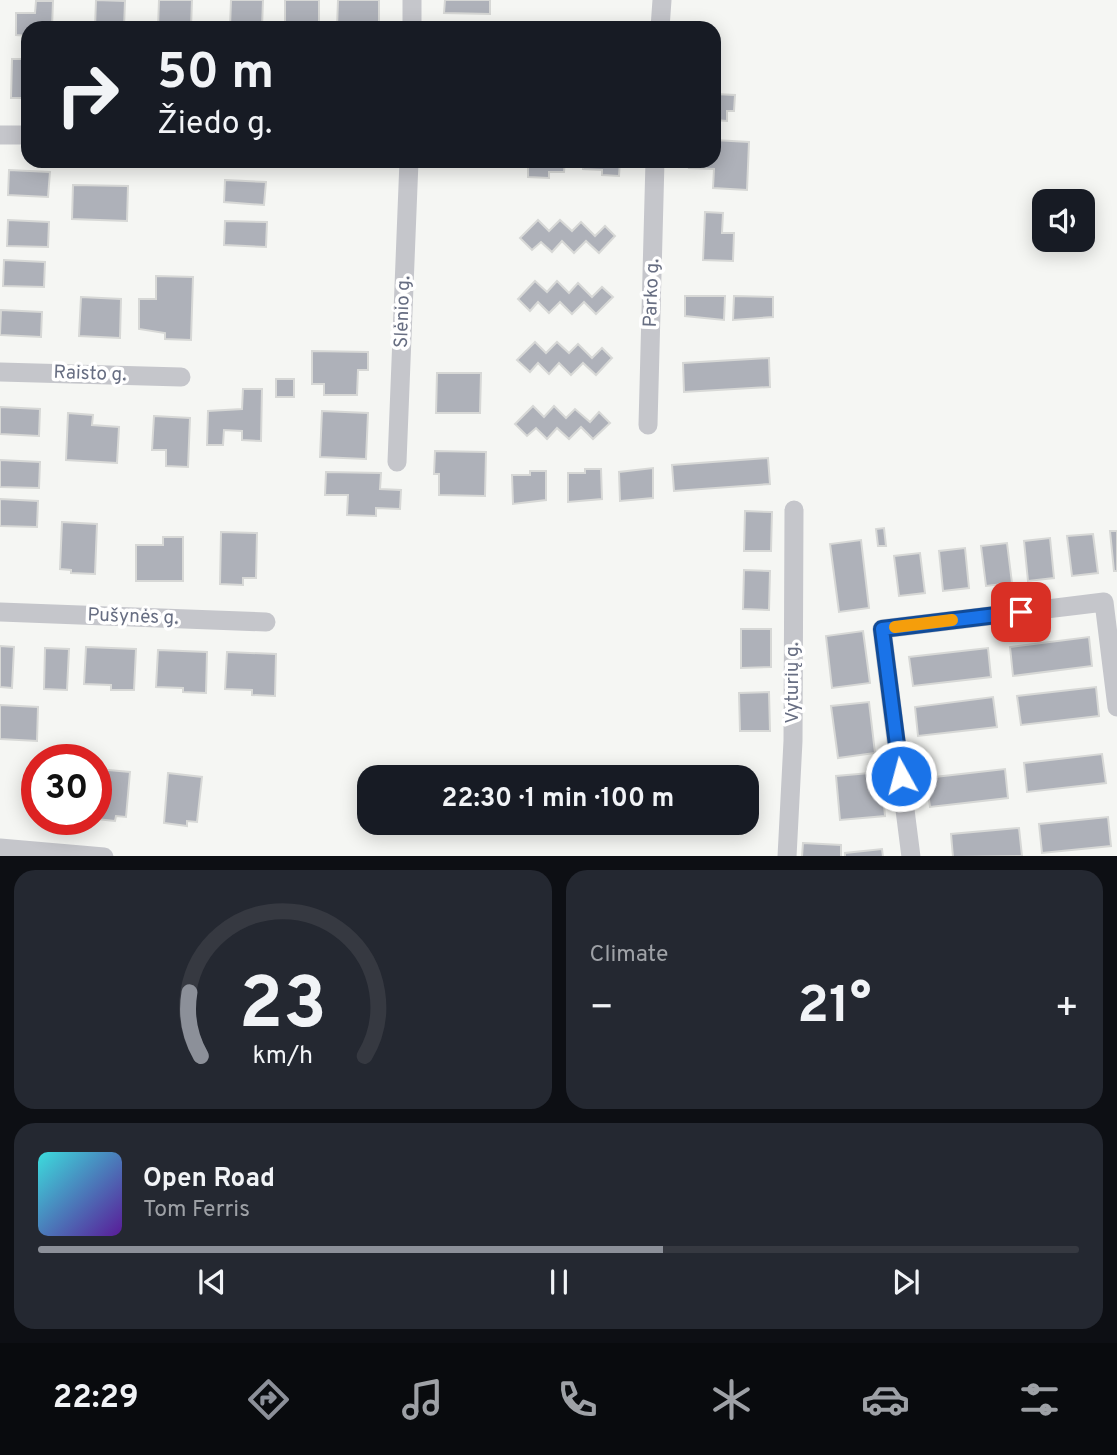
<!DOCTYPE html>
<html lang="en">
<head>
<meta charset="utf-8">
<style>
	body { margin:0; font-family:Overpass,sans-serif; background:#242831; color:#f1f3f6; height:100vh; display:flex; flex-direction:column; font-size:26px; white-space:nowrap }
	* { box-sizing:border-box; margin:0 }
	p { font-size:23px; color:#9ea1a6 }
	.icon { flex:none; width:38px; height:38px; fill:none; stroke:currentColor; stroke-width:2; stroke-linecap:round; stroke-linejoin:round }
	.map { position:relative; height:856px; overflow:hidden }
	.panel { display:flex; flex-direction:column; gap:14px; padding:14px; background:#0d0f14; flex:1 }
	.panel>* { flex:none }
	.banner { position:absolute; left:21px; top:21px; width:700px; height:147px; border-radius:21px; box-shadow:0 4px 18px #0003; background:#171b24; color:#f1f3f6; overflow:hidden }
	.fabs { position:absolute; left:1032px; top:189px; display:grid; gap:14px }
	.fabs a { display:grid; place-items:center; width:63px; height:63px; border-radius:14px; background:#171b24; box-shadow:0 4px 18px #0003; font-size:35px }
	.speed { position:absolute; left:21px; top:744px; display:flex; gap:14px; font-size:35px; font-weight:700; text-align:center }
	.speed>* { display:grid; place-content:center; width:91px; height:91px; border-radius:50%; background:#171b24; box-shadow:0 4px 18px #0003; line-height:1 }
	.speed .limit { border:10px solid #d22; background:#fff; color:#111 }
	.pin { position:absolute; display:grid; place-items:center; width:60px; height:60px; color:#fff; margin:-30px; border-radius:14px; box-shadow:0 4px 10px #0006 }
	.me { position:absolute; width:77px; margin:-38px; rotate:353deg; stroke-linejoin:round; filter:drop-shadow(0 0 5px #0008) }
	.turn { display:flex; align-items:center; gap:24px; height:147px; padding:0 21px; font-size:32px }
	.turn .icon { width:91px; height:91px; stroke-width:2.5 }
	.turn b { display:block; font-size:49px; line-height:60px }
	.big { font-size:52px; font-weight:700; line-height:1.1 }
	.panel .widget { flex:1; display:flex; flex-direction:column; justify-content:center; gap:10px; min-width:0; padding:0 24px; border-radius:21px; background:#242831 }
	.panel .dial { align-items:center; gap:0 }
	.dial svg { height:182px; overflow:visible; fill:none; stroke:#363941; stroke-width:7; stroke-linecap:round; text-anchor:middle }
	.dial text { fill:#f1f3f6; stroke:none }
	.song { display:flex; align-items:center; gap:21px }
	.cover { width:84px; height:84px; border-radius:10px; background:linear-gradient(135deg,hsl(180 70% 55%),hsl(270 70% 35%)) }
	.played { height:7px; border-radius:4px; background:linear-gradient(90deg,#8c9099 60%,#363941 60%) }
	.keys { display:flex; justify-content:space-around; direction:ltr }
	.heat { display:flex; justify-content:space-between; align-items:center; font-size:38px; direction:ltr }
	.panel .tiles { flex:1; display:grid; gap:14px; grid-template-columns:1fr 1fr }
	.widget:last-child { grid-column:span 2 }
	.trip { position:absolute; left:357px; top:765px; width:402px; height:70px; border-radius:21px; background:#171b24; box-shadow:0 4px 18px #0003; font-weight:700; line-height:70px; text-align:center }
	.tabs { display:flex; height:112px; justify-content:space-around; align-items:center; background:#090b0e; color:#9ea1a6 }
	.tabs .icon { width:49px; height:49px }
	.tabs .current { color:#8c9099 }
	.tabs b { font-size:32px; color:#f1f3f6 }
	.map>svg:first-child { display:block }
</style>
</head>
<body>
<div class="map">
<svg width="1117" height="857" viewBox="0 0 1117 857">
	<rect width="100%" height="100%" fill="#f5f6f3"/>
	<g fill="#aeb1b9" stroke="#d7d8d6" stroke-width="2">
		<polygon points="96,0 125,1 124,28 95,28"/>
		<polygon points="159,0 192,0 191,28 158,28"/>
		<polygon points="231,0 263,0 262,28 230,28"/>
		<rect x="285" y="0" width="34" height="25"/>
		<polygon points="338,0 379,0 379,28 337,28"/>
		<polygon points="445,0 490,0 490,14 444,13"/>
		<polygon points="36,1 53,1 52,28 28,28 28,36 16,35 16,13 35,13"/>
		<polygon points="12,59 28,59 28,98 11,98"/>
		<polygon points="714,78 715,94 735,95 734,111 727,111 727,121 714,120"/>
		<polygon points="714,140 749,142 747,190 713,188 714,169 689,168 690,161 714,161"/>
		<polygon points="528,161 565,161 564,172 549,172 549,178 528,177"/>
		<polygon points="583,161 620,161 619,176 602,175 602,170 583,169"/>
		<polygon points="9,170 50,172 48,197 8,195"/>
		<polygon points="225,180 266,182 264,205 224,202"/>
		<polygon points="73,185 128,186 127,221 72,219"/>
		<polygon points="705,212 723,213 722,233 734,233 733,261 703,260"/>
		<polygon points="8,220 49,222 48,247 7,246"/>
		<polygon points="538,220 549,231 560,220 572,231 581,222 595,236 605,226 615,236 599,253 586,241 574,253 562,241 552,252 541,242 532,250 520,238"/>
		<polygon points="225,221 267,222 266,247 224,245"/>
		<polygon points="4,260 45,262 44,287 3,286"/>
		<polygon points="156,276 193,277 191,340 165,339 165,333 139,329 139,299 156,299"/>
		<polygon points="535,281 547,292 557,281 569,293 578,283 592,297 602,287 613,297 596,314 584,302 572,314 560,302 549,313 538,302 530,311 518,299"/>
		<polygon points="685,296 725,296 724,320 685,316"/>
		<polygon points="734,296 773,297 773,317 733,320"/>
		<polygon points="81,297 121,299 120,338 79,336"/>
		<polygon points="1,310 42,312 41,337 0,335"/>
		<polygon points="535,342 546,353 557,342 569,353 578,344 592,358 602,348 612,358 596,375 583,363 571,375 559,363 549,374 538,363 530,372 517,360"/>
		<polygon points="312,351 368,352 368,370 358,370 357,395 324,395 324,384 312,384"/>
		<polygon points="769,358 770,387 684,392 683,363"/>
		<polygon points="437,373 481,373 480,413 436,413"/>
		<rect x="276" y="379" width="18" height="18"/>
		<polygon points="243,389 262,389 261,441 242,440 242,431 224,430 223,445 207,445 208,411 242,409"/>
		<polygon points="533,406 544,417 554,406 566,418 575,409 590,422 599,412 610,423 593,439 581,427 569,439 557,428 547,439 536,428 527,436 515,424"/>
		<polygon points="0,407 40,409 39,436 0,434"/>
		<polygon points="322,411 368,413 366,459 320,457"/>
		<polygon points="68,413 93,415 92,425 119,427 117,463 66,460"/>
		<polygon points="154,416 190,418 188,467 166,466 166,450 152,450"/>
		<polygon points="435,451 486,452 485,496 439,495 439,474 434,474"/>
		<polygon points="768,458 770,484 674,491 672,465"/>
		<polygon points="0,460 40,462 39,488 0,487"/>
		<polygon points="653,468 653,498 620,501 619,472"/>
		<polygon points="585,469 601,469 602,499 568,502 568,473 585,473"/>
		<polygon points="530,471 546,471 546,500 513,504 512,475 530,475"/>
		<polygon points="326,472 381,473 380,489 401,490 400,509 376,508 376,516 347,515 348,495 325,495"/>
		<polygon points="0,499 38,501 37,527 0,526"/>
		<polygon points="745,511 772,512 771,551 744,551"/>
		<polygon points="62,522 97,524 95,574 71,573 71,570 60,569"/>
		<polygon points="884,528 886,546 878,546 876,529"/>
		<polygon points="1110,531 1117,531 1117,571 1114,571"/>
		<polygon points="221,532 257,533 256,578 243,578 243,585 220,584"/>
		<polygon points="1093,534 1098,573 1072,576 1067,536"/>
		<polygon points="163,537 183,537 183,581 136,581 136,545 163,545"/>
		<polygon points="1050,538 1054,578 1028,581 1024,541"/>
		<polygon points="861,540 869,608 839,612 830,544"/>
		<polygon points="1007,543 1012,583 986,586 981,546"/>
		<polygon points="965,548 969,588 943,591 939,551"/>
		<polygon points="920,553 925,593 899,596 894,556"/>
		<polygon points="744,570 770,571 769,610 743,609"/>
		<polygon points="741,629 771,629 771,667 741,668"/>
		<polygon points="863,631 870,683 832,688 826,636"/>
		<polygon points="1089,637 1092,666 1013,676 1010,647"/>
		<polygon points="0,646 14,647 12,688 0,687"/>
		<polygon points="86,647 136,649 134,690 111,690 111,685 84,684"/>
		<polygon points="45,648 69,649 67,690 44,689"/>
		<polygon points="988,648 991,677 913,686 909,657"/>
		<polygon points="158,650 207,652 206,693 183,692 183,688 156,687"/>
		<polygon points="227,652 276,654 275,696 252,695 252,690 225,689"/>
		<polygon points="1096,687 1099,716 1021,725 1017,696"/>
		<polygon points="769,692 770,731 740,731 739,693"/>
		<polygon points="993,697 997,727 918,736 915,707"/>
		<polygon points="869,702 875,753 838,758 831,706"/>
		<polygon points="0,705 38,707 37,741 0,739"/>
		<polygon points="1102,754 1106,783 1027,792 1024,763"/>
		<polygon points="97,769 130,772 126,817 116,816 115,821 96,819"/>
		<polygon points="1005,769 1008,798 930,807 926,778"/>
		<polygon points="881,772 885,816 840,820 836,776"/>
		<polygon points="168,773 202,777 197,822 187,821 187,826 164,823"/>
		<polygon points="1108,817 1111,846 1042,853 1039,824"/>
		<polygon points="1019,828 1022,856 953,857 951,834"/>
		<polygon points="803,843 841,845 841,857 802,857"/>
		<polygon points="882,849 883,857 845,857 845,853"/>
	</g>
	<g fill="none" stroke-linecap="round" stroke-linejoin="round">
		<g stroke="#c5c6cb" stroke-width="19">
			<polyline points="412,28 412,0"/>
			<polyline points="660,28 662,0"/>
			<polyline points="0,135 28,135"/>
			<polyline points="0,372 181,377"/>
			<polyline points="648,425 655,161"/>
			<polyline points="397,462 409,161"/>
			<polyline points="0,612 266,622"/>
			<polyline points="0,848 104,857"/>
			<polyline points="787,857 793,741 794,510"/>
			<polyline points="911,857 882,629 1104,602 1117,707"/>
		</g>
	</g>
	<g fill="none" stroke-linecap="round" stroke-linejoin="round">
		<g stroke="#114b97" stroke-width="18">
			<polyline id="route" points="901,776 882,629 1021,612"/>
		</g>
		<use href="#route" stroke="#1a73e8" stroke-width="12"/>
		<polyline stroke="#f59e0b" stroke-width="12" points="895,627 952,620"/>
	</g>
	<g text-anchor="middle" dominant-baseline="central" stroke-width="7" stroke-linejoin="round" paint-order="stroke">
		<g font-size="19" fill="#676e82" stroke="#fff">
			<text transform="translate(652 293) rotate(-88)">Parko g.</text>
			<text transform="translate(403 312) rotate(-88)">Slėnio g.</text>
			<text transform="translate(90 374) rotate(2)">Raisto g.</text>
			<text transform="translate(133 617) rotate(2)">Pušynės g.</text>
			<text transform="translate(793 683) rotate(-90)">Vyturių g.</text>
		</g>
	</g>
</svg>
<div class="fabs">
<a><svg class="icon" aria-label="sound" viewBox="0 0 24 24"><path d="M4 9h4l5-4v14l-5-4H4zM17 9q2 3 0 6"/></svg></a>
</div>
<div class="speed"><div class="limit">30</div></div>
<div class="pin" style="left:1021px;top:612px;background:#d93025"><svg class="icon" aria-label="arrive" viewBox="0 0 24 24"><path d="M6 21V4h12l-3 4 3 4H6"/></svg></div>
<svg class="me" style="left:901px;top:776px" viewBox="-20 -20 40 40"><circle r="17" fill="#1a73e8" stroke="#fff" stroke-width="3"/><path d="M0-11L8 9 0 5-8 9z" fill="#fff"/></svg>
<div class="trip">22:30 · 1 min · 100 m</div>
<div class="banner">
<div class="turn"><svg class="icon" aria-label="right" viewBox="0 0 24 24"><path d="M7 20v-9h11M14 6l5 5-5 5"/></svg><div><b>50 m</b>Žiedo g.</div></div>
</div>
</div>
<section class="panel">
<div class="tiles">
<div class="widget dial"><svg viewBox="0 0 100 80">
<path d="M14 69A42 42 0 1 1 86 69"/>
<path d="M14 69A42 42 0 0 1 9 41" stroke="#8c9099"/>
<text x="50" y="56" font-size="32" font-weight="700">23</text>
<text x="50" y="72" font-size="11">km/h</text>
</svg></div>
<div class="widget"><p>Climate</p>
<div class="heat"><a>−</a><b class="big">21°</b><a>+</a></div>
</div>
<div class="widget">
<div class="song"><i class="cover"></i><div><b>Open Road</b><p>Tom Ferris</p></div></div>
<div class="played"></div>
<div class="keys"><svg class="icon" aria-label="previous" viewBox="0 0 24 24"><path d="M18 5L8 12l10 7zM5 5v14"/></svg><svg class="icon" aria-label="pause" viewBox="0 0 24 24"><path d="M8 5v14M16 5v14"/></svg><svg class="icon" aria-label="next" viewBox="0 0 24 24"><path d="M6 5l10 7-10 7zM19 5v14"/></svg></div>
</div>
</div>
</section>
<nav class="tabs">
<b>22:29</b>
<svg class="icon current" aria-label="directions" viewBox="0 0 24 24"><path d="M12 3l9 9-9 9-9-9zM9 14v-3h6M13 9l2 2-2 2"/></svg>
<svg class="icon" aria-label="music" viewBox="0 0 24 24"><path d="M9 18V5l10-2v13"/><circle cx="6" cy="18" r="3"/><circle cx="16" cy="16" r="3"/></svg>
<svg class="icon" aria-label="phone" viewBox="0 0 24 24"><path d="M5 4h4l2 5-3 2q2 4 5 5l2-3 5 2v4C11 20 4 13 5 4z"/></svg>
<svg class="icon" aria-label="climate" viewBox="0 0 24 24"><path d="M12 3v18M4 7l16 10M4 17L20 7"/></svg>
<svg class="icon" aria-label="car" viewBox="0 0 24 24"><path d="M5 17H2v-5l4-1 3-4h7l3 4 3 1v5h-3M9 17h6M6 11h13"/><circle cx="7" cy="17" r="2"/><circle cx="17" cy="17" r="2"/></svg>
<svg class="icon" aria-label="filters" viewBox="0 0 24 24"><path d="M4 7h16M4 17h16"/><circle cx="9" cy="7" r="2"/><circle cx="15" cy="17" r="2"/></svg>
</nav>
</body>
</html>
